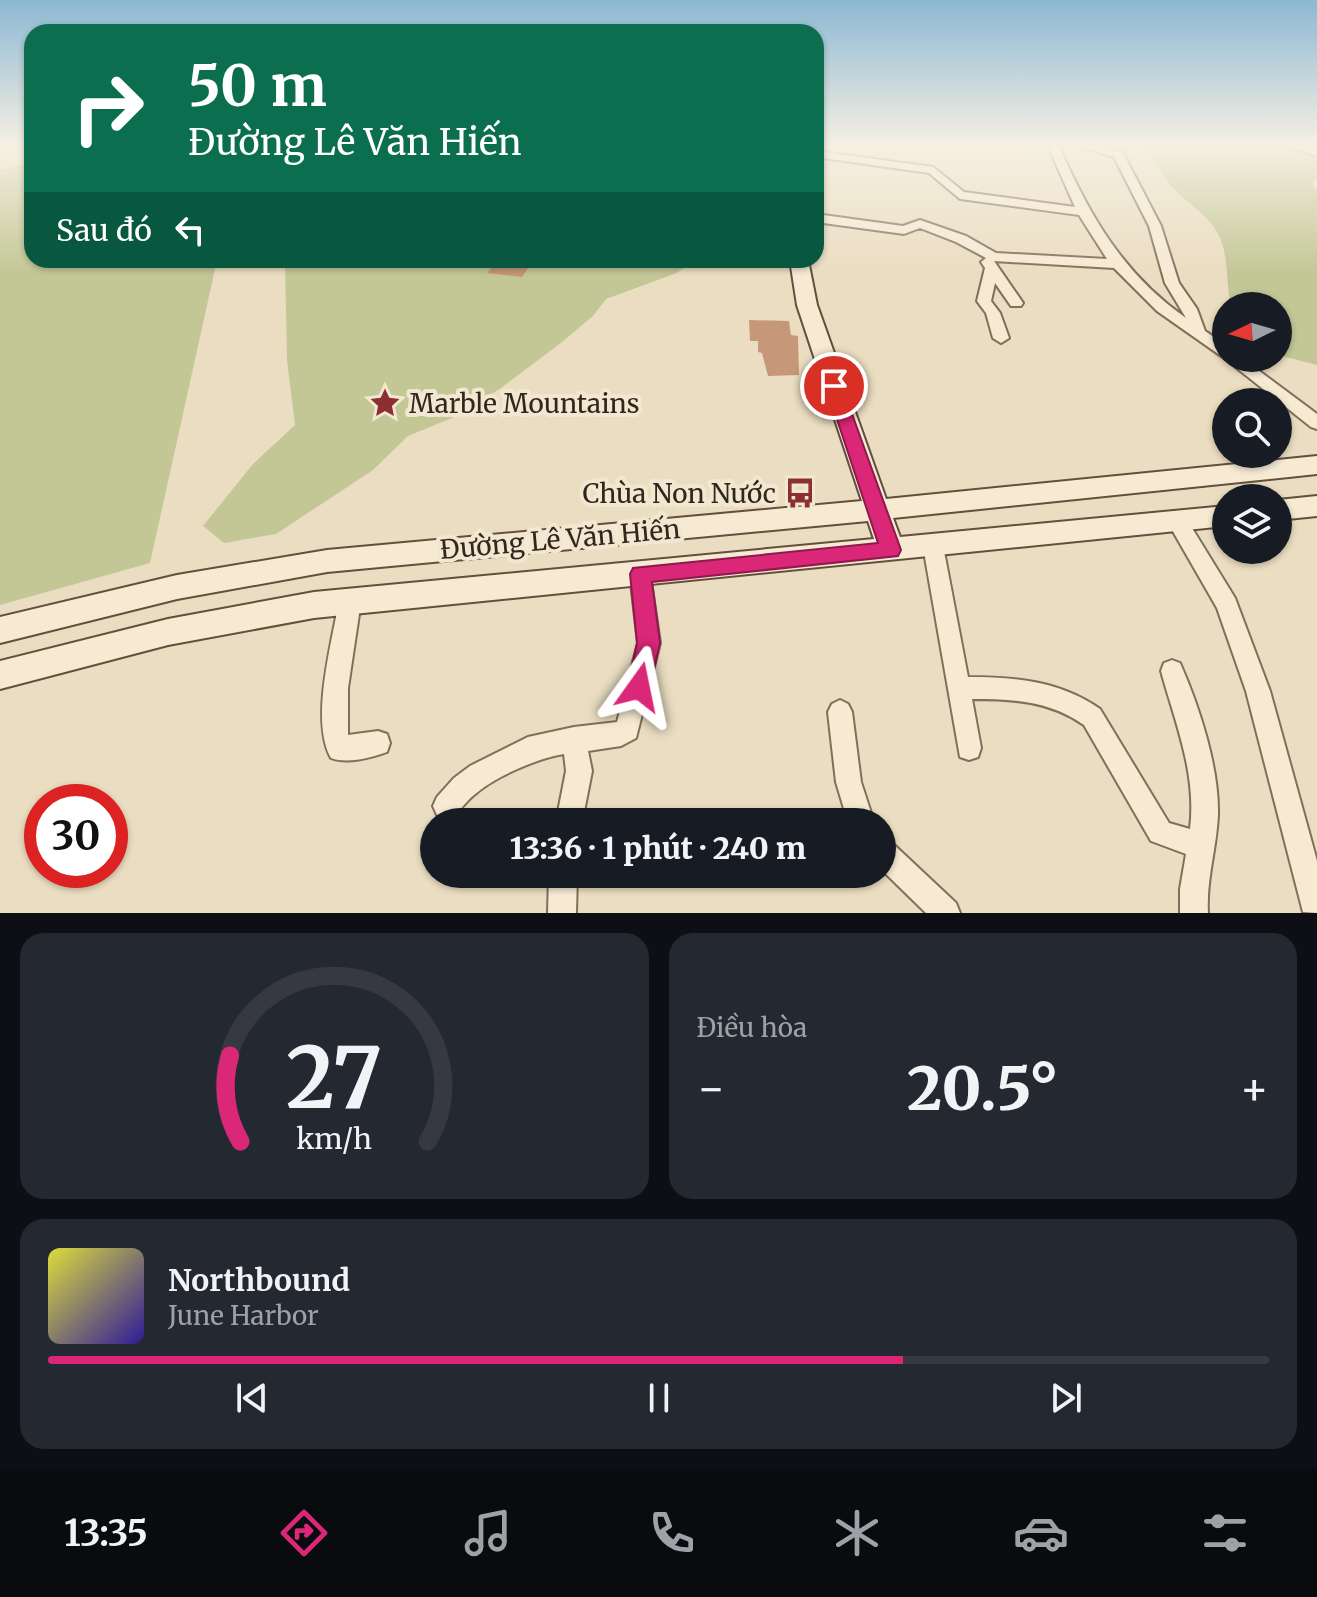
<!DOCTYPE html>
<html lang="vi">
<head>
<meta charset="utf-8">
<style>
	body { margin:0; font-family:Merriweather,serif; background:#242831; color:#f1f3f6; height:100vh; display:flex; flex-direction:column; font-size:30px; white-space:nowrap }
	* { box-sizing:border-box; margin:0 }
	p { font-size:26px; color:#9ea1a6 }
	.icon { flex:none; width:44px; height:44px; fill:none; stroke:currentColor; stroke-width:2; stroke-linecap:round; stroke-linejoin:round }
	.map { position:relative; height:913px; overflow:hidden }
	.panel { display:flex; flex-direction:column; gap:20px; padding:20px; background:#0d0f14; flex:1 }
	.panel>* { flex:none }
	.top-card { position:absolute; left:24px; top:24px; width:800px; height:244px; border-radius:24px; box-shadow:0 2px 6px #0004; background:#0b6e4f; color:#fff; overflow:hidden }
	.needle { width:52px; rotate:265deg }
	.tools { position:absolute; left:1212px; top:292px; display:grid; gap:16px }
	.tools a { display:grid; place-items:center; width:80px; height:80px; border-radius:50%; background:#171b24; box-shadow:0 2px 6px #0004; font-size:40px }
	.speed { position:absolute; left:24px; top:784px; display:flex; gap:16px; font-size:40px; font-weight:700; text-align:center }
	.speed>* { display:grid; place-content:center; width:104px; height:104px; border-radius:50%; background:#171b24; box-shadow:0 2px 6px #0004; line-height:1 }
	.speed .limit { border:12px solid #d22; background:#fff; color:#111 }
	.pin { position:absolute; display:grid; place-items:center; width:68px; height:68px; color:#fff; margin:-34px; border:4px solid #fff; border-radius:50%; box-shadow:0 2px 8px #0007 }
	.me { position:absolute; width:88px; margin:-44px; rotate:12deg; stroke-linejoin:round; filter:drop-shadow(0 0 6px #0008) }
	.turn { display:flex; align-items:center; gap:28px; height:168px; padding:0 32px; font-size:36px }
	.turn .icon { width:104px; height:104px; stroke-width:2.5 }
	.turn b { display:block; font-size:56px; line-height:68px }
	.then { display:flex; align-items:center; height:76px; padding:0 32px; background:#0003; gap:16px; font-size:30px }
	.big { font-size:60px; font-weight:800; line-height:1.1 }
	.panel .tile { flex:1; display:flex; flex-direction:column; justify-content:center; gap:12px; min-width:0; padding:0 28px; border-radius:24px; background:#242831 }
	.panel .dial { align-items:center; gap:0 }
	.dial svg { height:208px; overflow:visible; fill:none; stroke:#363941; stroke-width:7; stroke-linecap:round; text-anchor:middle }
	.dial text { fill:#f1f3f6; stroke:none }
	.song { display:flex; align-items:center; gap:24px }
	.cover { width:96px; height:96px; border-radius:12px; background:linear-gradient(135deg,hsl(60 70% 55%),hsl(250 70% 35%)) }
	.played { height:8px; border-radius:4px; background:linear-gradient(90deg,#db2777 70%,#363941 70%) }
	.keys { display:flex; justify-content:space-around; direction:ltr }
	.heat { display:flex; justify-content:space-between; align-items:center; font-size:44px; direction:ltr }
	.panel .tiles { flex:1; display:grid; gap:20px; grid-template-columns:1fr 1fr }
	.tile:last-child { grid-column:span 2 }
	.trip { position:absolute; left:420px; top:808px; width:476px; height:80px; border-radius:40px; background:#171b24; box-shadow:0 2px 6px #0004; font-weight:800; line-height:80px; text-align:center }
	.menu { display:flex; height:128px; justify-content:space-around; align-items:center; background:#090b0e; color:#9ea1a6 }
	.menu .icon { width:56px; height:56px }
	.menu .active { color:#db2777 }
	.menu b { font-size:36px; color:#f1f3f6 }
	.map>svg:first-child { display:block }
</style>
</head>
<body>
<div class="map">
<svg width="1317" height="913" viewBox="0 0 1317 913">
	<rect width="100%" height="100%" fill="#eaddc1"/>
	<g fill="#c3c796">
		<path d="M1142,146H1295L1317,160V179L1312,183L1317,190V365L1278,355V306H1231C1225,281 1230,255 1217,232C1208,215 1190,205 1177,192C1163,179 1155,160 1142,146Z"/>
		<polygon points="32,163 32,260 217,260 150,563 0,605 0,170"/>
		<polygon points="285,260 700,260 674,274 606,299 593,316 562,342 501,388 452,418 408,436 373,470 276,534 224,543 203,526 253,464 295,425 287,360"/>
	</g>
	<g fill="#c69779">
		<polygon points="498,260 504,260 530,265 522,277 487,273"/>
		<polygon points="749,320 789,321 791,335 798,336 799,375 768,376 762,353 758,352 758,341 750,341"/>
	</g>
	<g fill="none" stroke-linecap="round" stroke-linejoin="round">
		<g stroke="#826e5a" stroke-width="4">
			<g id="street">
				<path d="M1048,146H1059C1089,215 1123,274 1186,318L1165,283L1149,226L1114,157L1078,146H1097L1123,153L1161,226L1179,283L1197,309L1205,331L1226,345V358H1242L1317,414V429L1311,427L1224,358L1157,311L1114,268L994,261L1023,303L1021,306H1011L995,283L991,301L1000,313L1009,338L1001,343L993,338L986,313L977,301L985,268L981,262L986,258L956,242L920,228L904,234L816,222V214L903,226L920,220L966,236L996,253L1107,259L1079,215L960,199L929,173L816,157V151L933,167L964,192L1075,207Z"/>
				<polygon points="1292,146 1317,149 1317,156 1293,148"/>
				<polygon points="1177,513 1184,515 1235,598 1270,691 1317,861 1317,913 1303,912 1246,691 1217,608 1167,521 1170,515"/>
				<path d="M933,538L940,540L943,546L968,677C1016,677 1060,681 1100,709L1169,823L1190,829C1197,774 1175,722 1161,671L1164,663L1172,660L1180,663C1199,706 1219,767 1218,814C1217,847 1206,879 1208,913H1180V889L1186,854L1151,841L1084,725C1050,701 1013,699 972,699L981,748L978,757L969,760L960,757L923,546L926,540Z"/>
				<path d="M640,565L647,568L650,574L660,643L636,738L621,746L588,751L592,771L582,822H556L566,771L564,754C538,758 494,777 474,795C464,803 459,814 446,819L437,815L433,806L437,797L454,778L470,766L528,737L574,727L617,722L638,643L630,574L633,568Z"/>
				<path d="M350,592L358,594L361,601L348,688V735L378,731L387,734L390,743L387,752C371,758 347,764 331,758C310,720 332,643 339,601L342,594Z"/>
				<polygon points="840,700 848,704 852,712 861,782 874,822 848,822 836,782 828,712 832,704"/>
				<polygon points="882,838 891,842 956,903 960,913 926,913 882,870"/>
				<polygon points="549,874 577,874 576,913 548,913"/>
			</g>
		</g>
		<g stroke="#644f3d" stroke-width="4">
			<g id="secondary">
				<polygon points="790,260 808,260 817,305 886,499 1317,456 1317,474 893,518 900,537 1226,506 1226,526 314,618 168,645 0,689 0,661 168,619 314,592 874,539 868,521 327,572 177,599 0,643 0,617 177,575 327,550 862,501 797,305"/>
				<polygon points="1317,496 1317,516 1278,520 1278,500"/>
			</g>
		</g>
		<use href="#street" fill="#f6ead3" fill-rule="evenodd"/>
		<use href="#secondary" fill="#f6ead3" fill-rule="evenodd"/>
	</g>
	<linearGradient id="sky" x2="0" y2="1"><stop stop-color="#8cb8d3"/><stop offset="0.53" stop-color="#f6f0e3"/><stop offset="1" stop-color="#f6f0e3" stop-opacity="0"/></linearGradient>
	<rect width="1317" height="274" fill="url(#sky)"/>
	<polygon fill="#db2777" stroke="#8e194d" stroke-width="2" points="834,380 842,386 901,550 898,556 652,582 660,643 648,695 639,699 631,695 628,687 637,643 630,574 633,568 878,543 826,386"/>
	<defs>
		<g id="sight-bare" transform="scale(2.4)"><path d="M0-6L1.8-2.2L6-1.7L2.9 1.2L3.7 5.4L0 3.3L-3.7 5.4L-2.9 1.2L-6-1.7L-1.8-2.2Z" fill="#8d2e32" stroke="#f2e7d0" stroke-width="2.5" paint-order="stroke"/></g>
		<g id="bus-bare" transform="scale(2.4)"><path d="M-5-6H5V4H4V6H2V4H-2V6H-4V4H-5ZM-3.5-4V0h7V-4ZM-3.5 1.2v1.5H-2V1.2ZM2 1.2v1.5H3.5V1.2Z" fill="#8d2e32" stroke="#f2e7d0" stroke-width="2.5" paint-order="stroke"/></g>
	</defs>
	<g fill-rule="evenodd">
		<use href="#sight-bare" x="385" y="403"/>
		<use href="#bus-bare" x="800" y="493"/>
	</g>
	<g text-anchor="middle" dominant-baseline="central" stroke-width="8" stroke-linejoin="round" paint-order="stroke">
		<g font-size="26" fill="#33271d" stroke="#f2e7d0" text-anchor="start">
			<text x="409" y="403">Marble Mountains</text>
			<text x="776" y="493" text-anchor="end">Chùa Non Nước</text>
		</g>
		<g font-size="26" fill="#33271d" stroke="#f2e7d0">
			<text transform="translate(560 539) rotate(-5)">Đường Lê Văn Hiến</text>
		</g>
	</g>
</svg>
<div class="tools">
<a><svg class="needle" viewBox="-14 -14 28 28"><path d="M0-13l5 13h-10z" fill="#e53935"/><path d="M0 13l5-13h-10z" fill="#9ea1a6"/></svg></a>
<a><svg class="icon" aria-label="search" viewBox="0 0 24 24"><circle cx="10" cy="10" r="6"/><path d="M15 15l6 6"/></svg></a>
<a><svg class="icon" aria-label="layers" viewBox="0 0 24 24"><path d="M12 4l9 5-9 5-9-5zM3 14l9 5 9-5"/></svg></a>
</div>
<div class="speed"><div class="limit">30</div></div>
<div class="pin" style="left:834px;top:386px;background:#d93025"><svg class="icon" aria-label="arrive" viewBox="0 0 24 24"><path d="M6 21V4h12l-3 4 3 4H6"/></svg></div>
<svg class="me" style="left:639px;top:687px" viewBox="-20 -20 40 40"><path d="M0-17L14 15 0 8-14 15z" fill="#db2777" stroke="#fff" stroke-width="4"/></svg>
<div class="trip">13:36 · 1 phút · 240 m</div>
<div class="top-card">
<div class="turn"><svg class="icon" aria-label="right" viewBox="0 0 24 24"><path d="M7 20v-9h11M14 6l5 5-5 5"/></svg><div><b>50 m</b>Đường Lê Văn Hiến</div></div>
<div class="then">Sau đó<svg class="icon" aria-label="left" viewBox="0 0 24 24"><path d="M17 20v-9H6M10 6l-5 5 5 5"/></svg></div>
</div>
</div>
<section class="panel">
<div class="tiles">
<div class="tile dial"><svg viewBox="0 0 100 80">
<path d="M14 69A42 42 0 1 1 86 69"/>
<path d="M14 69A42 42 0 0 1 10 36" stroke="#db2777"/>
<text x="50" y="56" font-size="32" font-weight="700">27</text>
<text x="50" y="72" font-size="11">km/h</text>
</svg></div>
<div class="tile"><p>Điều hòa</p>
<div class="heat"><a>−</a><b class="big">20.5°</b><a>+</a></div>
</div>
<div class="tile">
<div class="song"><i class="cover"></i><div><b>Northbound</b><p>June Harbor</p></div></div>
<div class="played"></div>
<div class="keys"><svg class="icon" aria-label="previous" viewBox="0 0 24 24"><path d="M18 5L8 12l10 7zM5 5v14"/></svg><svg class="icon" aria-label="pause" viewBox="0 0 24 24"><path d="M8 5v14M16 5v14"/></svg><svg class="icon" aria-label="next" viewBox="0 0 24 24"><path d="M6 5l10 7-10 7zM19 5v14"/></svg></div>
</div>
</div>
</section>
<nav class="menu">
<b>13:35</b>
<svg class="icon active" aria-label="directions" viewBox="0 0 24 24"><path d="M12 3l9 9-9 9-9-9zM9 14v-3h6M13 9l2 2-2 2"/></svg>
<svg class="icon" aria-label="music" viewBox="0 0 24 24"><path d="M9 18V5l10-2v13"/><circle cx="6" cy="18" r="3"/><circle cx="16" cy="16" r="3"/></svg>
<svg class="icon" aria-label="phone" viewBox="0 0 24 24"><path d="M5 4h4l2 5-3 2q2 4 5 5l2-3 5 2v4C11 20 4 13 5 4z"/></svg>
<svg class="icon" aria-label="climate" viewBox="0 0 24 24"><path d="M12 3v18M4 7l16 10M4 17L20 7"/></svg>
<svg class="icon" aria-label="car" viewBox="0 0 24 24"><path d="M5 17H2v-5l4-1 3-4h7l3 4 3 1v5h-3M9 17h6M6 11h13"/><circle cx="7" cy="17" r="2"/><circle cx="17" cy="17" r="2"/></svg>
<svg class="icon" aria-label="filters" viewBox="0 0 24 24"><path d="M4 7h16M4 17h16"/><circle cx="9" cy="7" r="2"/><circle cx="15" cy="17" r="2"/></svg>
</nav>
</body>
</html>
